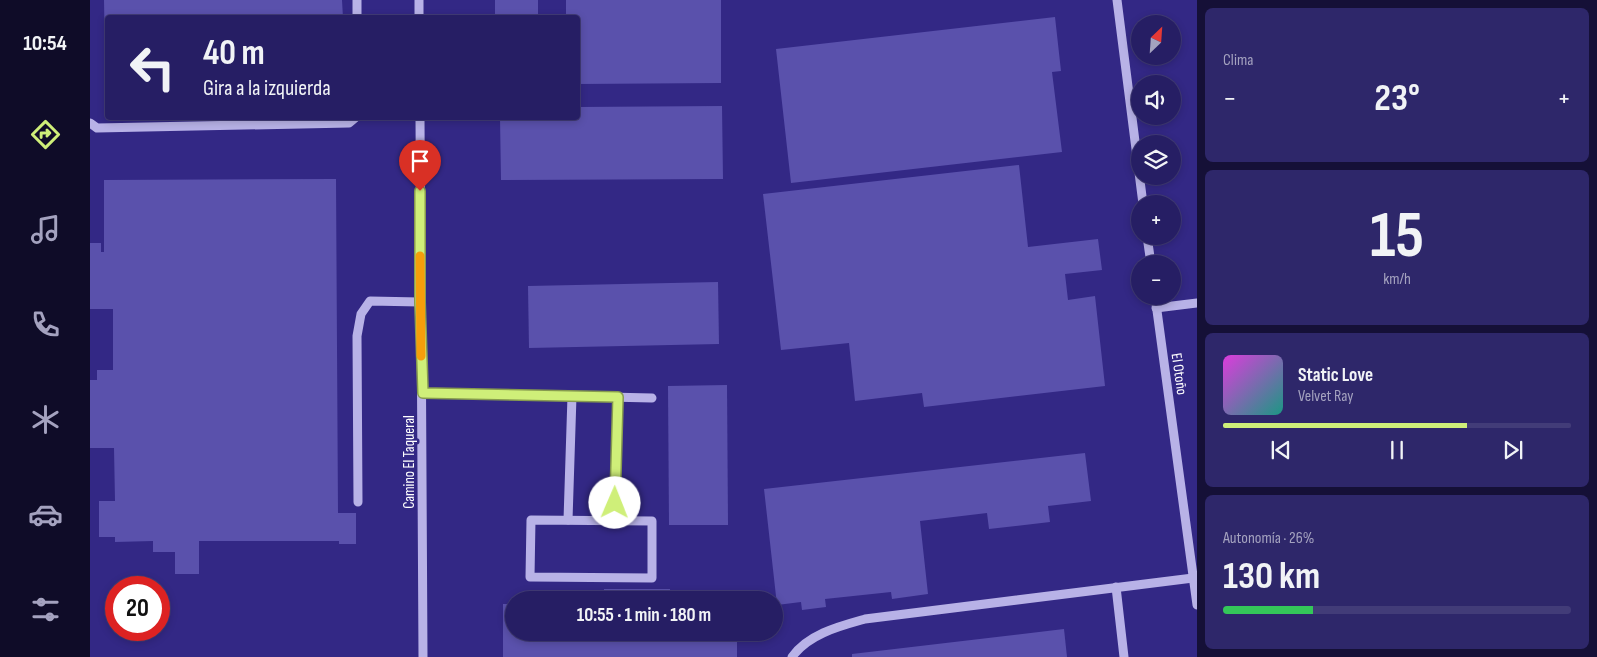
<!DOCTYPE html>
<html lang="es">
<head>
<meta charset="utf-8">
<style>
	body { margin:0; font-family:"Sofia Sans Condensed",sans-serif; background:#2e276a; color:#f1f3f6; height:100vh; display:flex; flex-direction:column; font-size:19px; white-space:nowrap }
	* { box-sizing:border-box; margin:0 }
	p { font-size:16px; color:#a4a2bf }
	.icon { flex:none; width:28px; height:28px; fill:none; stroke:currentColor; stroke-width:2; stroke-linecap:round; stroke-linejoin:round }
	.map { position:relative; flex:1; overflow:hidden }
	.panel { display:flex; flex-direction:column; gap:8px; padding:8px; background:#151037; width:400px }
	.panel>* { flex:none }
	.top-card { position:absolute; left:15px; top:15px; width:475px; height:105px; border-radius:5px; box-shadow:0 2px 8px #0003,0 0 0 1px #423c78; background:#261e64; color:#f1f3f6; overflow:hidden }
	.needle { width:32px; rotate:25deg }
	.controls { position:absolute; left:1041px; top:15px; display:grid; gap:10px }
	.controls a { display:grid; place-items:center; width:50px; height:50px; border-radius:50%; background:#261e64; box-shadow:0 2px 8px #0003,0 0 0 1px #423c78; font-size:25px }
	.speed { position:absolute; left:15px; top:576px; display:flex; gap:10px; font-size:25px; font-weight:700; text-align:center }
	.speed>* { display:grid; place-content:center; width:65px; height:65px; border-radius:50%; background:#261e64; box-shadow:0 2px 8px #0003,0 0 0 1px #423c78; line-height:1 }
	.speed .limit { border:8px solid #d22; background:#fff; color:#111 }
	.pin { position:absolute; display:grid; place-items:center; width:42px; height:42px; color:#fff; margin:-51px -21px; border-radius:50% 50% 50% 0; rotate:-45deg; box-shadow:0 0 5px #0007 }
	.pin .icon { rotate:45deg }
	.me { position:absolute; width:55px; margin:-28px; rotate:1deg; stroke-linejoin:round; filter:drop-shadow(0 0 4px #0008) }
	.turn { display:flex; align-items:center; gap:18px; height:105px; padding:0 15px; font-size:22px }
	.turn .icon { width:65px; height:65px; stroke-width:2.5 }
	.turn b { display:block; font-size:35px; line-height:42px }
	.big { font-size:38px; font-weight:700; line-height:1.1 }
	.panel .widget { flex:1; display:flex; flex-direction:column; justify-content:center; gap:8px; min-width:0; padding:0 18px; border-radius:8px; background:#2e276a }
	.panel .dial { align-items:center; gap:0 }
	.dial b { font-size:65px; line-height:1 }
	.song { display:flex; align-items:center; gap:15px }
	.cover { width:60px; height:60px; border-radius:8px; background:linear-gradient(135deg,hsl(300 70% 55%),hsl(170 70% 35%)) }
	.played { height:5px; border-radius:2px; background:linear-gradient(90deg,#cfef79 70%,#423c78 70%) }
	.keys { display:flex; justify-content:space-around; direction:ltr }
	.heat { display:flex; justify-content:space-between; align-items:center; font-size:28px; direction:ltr }
	.charge { height:8px; border-radius:4px; background:linear-gradient(90deg,#34c759 26%,#423c78 0) }
	.trip { position:absolute; left:415px; top:591px; width:278px; height:50px; border-radius:25px; background:#261e64; box-shadow:0 2px 8px #0003,0 0 0 1px #423c78; font-weight:700; line-height:50px; text-align:center }
	main { display:flex; flex:1; min-height:0 }
	.dock { display:flex; flex-direction:column; width:90px; justify-content:space-around; align-items:center; background:#0f0c28; color:#a4a2bf }
	.dock .icon { width:35px; height:35px }
	.dock .current { color:#cfef79 }
	.dock b { font-size:22px; color:#f1f3f6 }
	.map>svg:first-child { display:block }
</style>
</head>
<body>
<main>
<nav class="dock">
<b>10:54</b>
<svg class="icon current" aria-label="directions" viewBox="0 0 24 24"><path d="M12 3l9 9-9 9-9-9zM9 14v-3h6M13 9l2 2-2 2"/></svg>
<svg class="icon" aria-label="music" viewBox="0 0 24 24"><path d="M9 18V5l10-2v13"/><circle cx="6" cy="18" r="3"/><circle cx="16" cy="16" r="3"/></svg>
<svg class="icon" aria-label="phone" viewBox="0 0 24 24"><path d="M5 4h4l2 5-3 2q2 4 5 5l2-3 5 2v4C11 20 4 13 5 4z"/></svg>
<svg class="icon" aria-label="climate" viewBox="0 0 24 24"><path d="M12 3v18M4 7l16 10M4 17L20 7"/></svg>
<svg class="icon" aria-label="car" viewBox="0 0 24 24"><path d="M5 17H2v-5l4-1 3-4h7l3 4 3 1v5h-3M9 17h6M6 11h13"/><circle cx="7" cy="17" r="2"/><circle cx="17" cy="17" r="2"/></svg>
<svg class="icon" aria-label="filters" viewBox="0 0 24 24"><path d="M4 7h16M4 17h16"/><circle cx="9" cy="7" r="2"/><circle cx="15" cy="17" r="2"/></svg>
</nav>
<div class="map">
<svg width="1107" height="657" viewBox="0 0 1107 657">
	<rect width="100%" height="100%" fill="#332885"/>
	<g fill="#5a51ac">
		<polygon points="14,0 252,0 253,18 18,18 18,116 16,116"/>
		<rect x="405" y="0" width="43" height="18"/>
		<polygon points="476,0 631,0 631,83 488,84 488,18 476,18"/>
		<polygon points="965,17 971,71 962,72 972,152 701,183 686,49"/>
		<polygon points="632,106 633,179 411,180 410,118 488,118 488,107"/>
		<polygon points="929,165 938,247 1008,239 1012,270 975,274 978,300 1005,296 1015,386 834,407 832,393 765,401 759,343 691,350 673,194"/>
		<polygon points="246,179 248,513 266,513 266,544 249,544 249,541 109,541 109,574 85,574 85,552 63,552 63,541 25,542 25,537 9,537 9,501 25,501 24,448 0,448 0,380 7,380 7,370 23,370 23,309 0,309 0,243 11,243 11,252 14,252 14,180"/>
		<polygon points="628,282 629,344 439,348 438,286"/>
		<polygon points="637,385 638,525 579,525 578,386"/>
		<polygon points="995,453 1001,501 958,506 960,522 899,529 897,513 830,521 838,594 802,599 801,592 735,599 736,607 712,610 711,602 687,605 674,489"/>
		<polygon points="514,589 580,589 581,600 514,600"/>
		<polygon points="413,604 424,604 424,632 647,632 647,657 413,657"/>
		<polygon points="974,629 977,657 762,657 762,654"/>
	</g>
	<g fill="none" stroke-linecap="round" stroke-linejoin="round">
		<g stroke="#b8b2e7" stroke-width="9">
			<polyline points="267,0 267,18"/>
			<polyline points="329,0 329,18"/>
			<polyline points="1027,0 1053,204"/>
			<polyline points="330,118 333,657"/>
			<polyline points="0,123 7,128 259,123 265,118"/>
			<polyline points="1057,236 1061,264"/>
			<polyline points="1065,296 1107,605"/>
			<polyline points="1066,308 1107,303"/>
			<polyline points="333,393 562,398"/>
			<polyline points="268,502 267,336 271,314 280,301 330,302"/>
			<polygon points="441,520 562,521 562,578 440,577"/>
			<polyline points="478,520 482,396"/>
			<polyline points="525,521 528,397"/>
			<polyline points="1026,587 1034,657"/>
			<path d="M702,657C718,634 750,626 775,619L1103,578"/>
		</g>
	</g>
	<g fill="none" stroke-linecap="round" stroke-linejoin="round">
		<g stroke="#879b4f" stroke-width="12">
			<polyline id="route" points="330,191 330,302 333,393 528,397 525,503"/>
		</g>
		<use href="#route" stroke="#cfef79" stroke-width="9"/>
		<polyline stroke="#f59e0b" stroke-width="9" points="330,256 331,356"/>
	</g>
	<g text-anchor="middle" dominant-baseline="central" stroke-width="5" stroke-linejoin="round" paint-order="stroke">
		<g font-size="15" fill="#fff" stroke="#332885">
			<text transform="translate(1089 374) rotate(82)">El Otoño</text>
			<text transform="translate(319 462) rotate(-90)">Camino El Taqueral</text>
		</g>
	</g>
</svg>
<div class="controls">
<a><svg class="needle" viewBox="-14 -14 28 28"><path d="M0-13l5 13h-10z" fill="#e53935"/><path d="M0 13l5-13h-10z" fill="#a4a2bf"/></svg></a>
<a><svg class="icon" aria-label="sound" viewBox="0 0 24 24"><path d="M4 9h4l5-4v14l-5-4H4zM17 9q2 3 0 6"/></svg></a>
<a><svg class="icon" aria-label="layers" viewBox="0 0 24 24"><path d="M12 4l9 5-9 5-9-5zM3 14l9 5 9-5"/></svg></a>
<a>+</a>
<a>−</a>
</div>
<div class="speed"><div class="limit">20</div></div>
<div class="pin" style="left:330px;top:191px;background:#d93025"><svg class="icon" aria-label="arrive" viewBox="0 0 24 24"><path d="M6 21V4h12l-3 4 3 4H6"/></svg></div>
<svg class="me" style="left:525px;top:503px" viewBox="-20 -20 40 40"><circle r="19" fill="#fff"/><path d="M0-13L10 11 0 6-10 11z" fill="#cfef79"/></svg>
<div class="trip">10:55 · 1 min · 180 m</div>
<div class="top-card">
<div class="turn"><svg class="icon" aria-label="left" viewBox="0 0 24 24"><path d="M17 20v-9H6M10 6l-5 5 5 5"/></svg><div><b>40 m</b>Gira a la izquierda</div></div>
</div>
</div>
<section class="panel">
<div class="widget"><p>Clima</p>
<div class="heat"><a>−</a><b class="big">23°</b><a>+</a></div>
</div>
<div class="widget dial"><b>15</b><p>km/h</p></div>
<div class="widget">
<div class="song"><i class="cover"></i><div><b>Static Love</b><p>Velvet Ray</p></div></div>
<div class="played"></div>
<div class="keys"><svg class="icon" aria-label="previous" viewBox="0 0 24 24"><path d="M18 5L8 12l10 7zM5 5v14"/></svg><svg class="icon" aria-label="pause" viewBox="0 0 24 24"><path d="M8 5v14M16 5v14"/></svg><svg class="icon" aria-label="next" viewBox="0 0 24 24"><path d="M6 5l10 7-10 7zM19 5v14"/></svg></div>
</div>
<div class="widget"><p>Autonomía · 26%</p><b class="big">130 km</b><div class="charge"></div></div>
</section>
</main>
</body>
</html>
